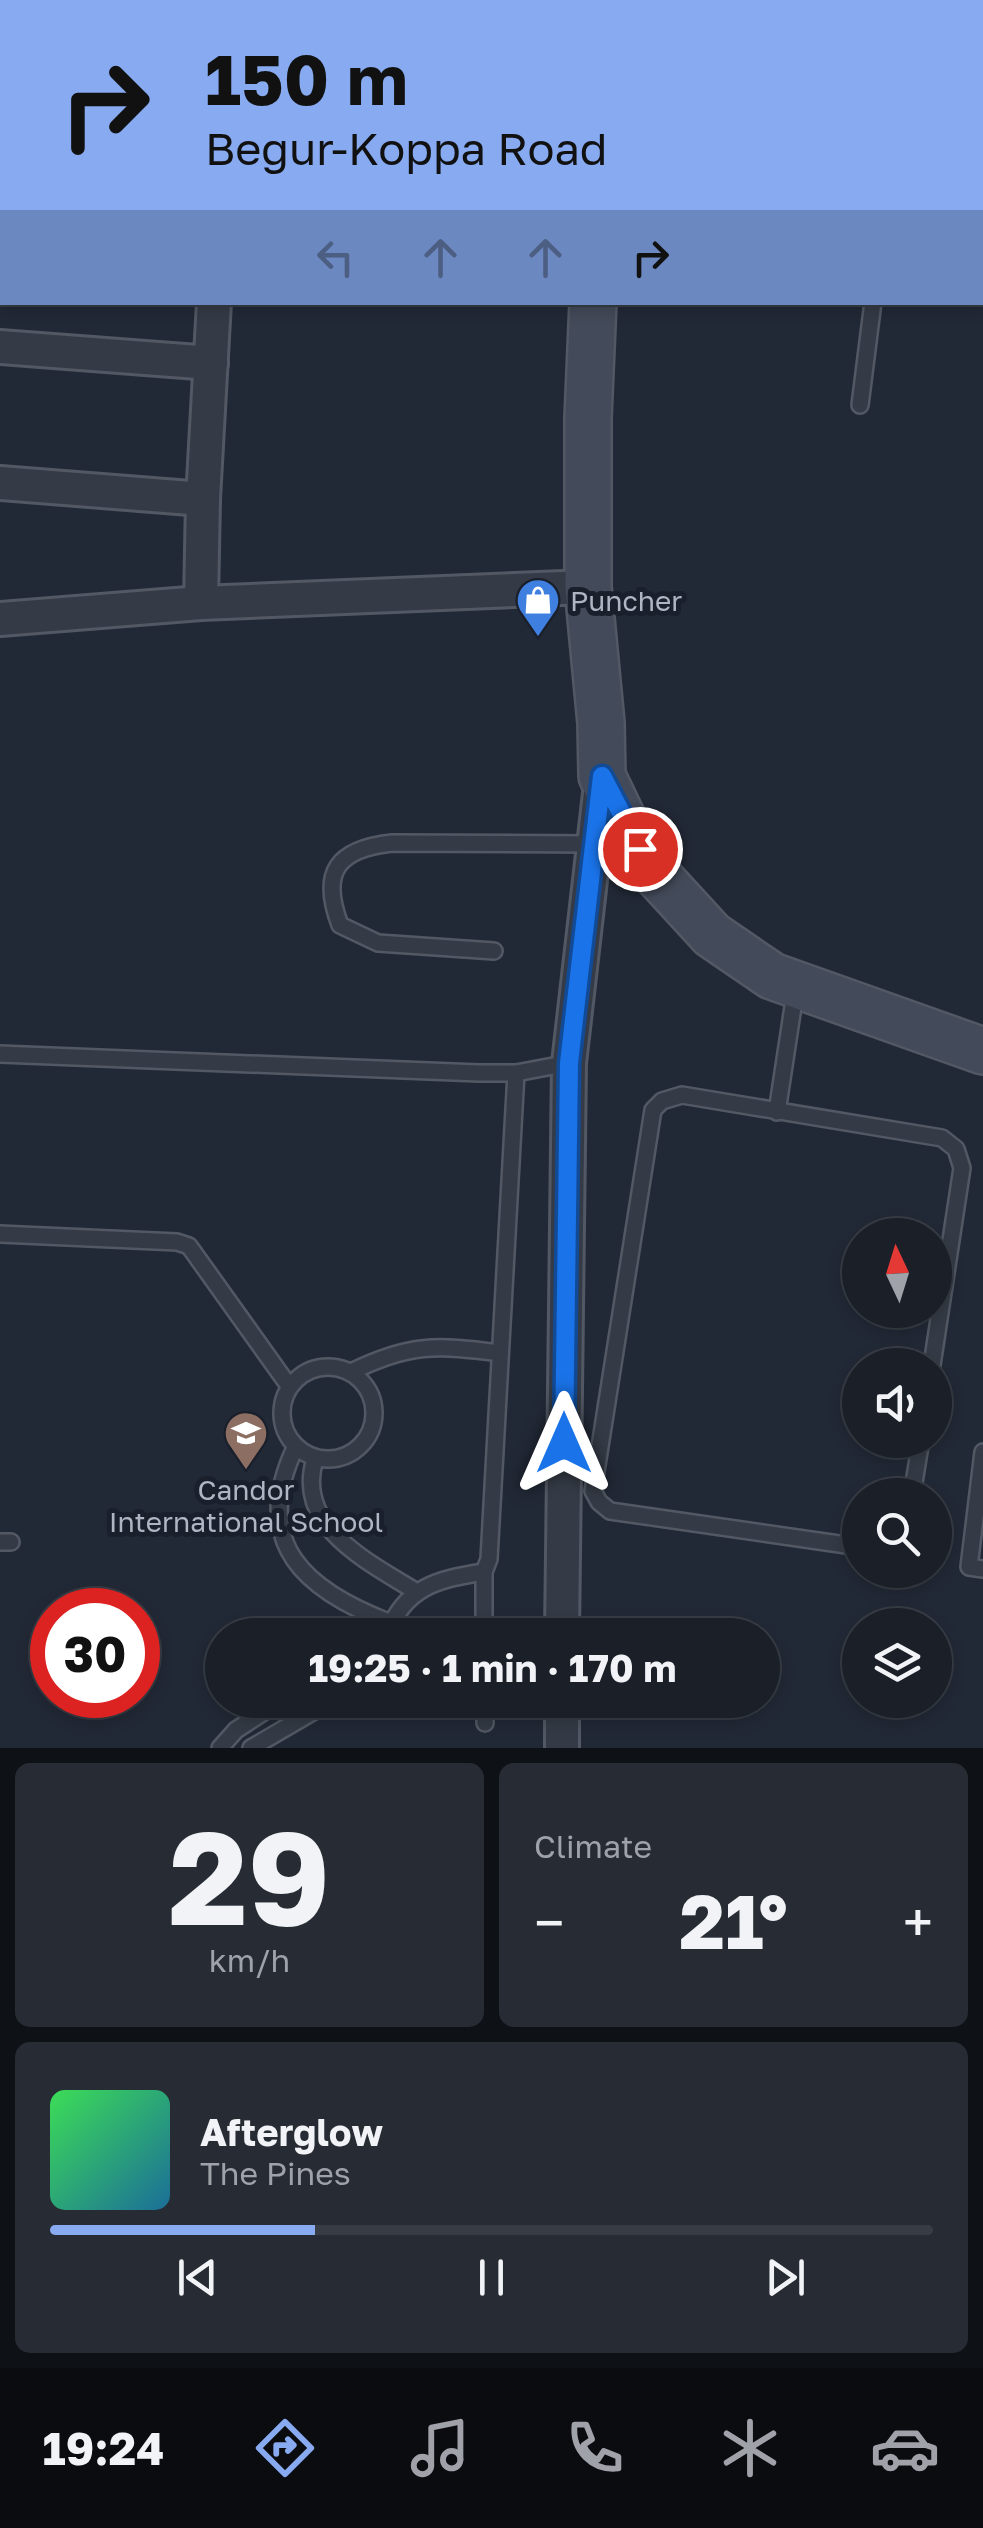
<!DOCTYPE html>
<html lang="en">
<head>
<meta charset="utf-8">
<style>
	body { margin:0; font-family:"Golos Text",sans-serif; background:#272c34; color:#f1f3f6; height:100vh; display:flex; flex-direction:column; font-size:38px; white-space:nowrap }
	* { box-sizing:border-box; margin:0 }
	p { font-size:32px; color:#9fa2a8 }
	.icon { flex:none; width:55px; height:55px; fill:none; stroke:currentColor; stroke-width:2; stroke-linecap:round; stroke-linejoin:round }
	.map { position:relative; height:1748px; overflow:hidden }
	.panel { display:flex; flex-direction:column; gap:15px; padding:15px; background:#0e1116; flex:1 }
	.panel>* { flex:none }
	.banner { position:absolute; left:0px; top:0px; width:985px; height:305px; box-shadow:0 5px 15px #0003,0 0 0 2px #383d45; background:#87aaf0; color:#111; overflow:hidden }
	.needle { width:65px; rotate:356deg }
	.buttons { position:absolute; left:842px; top:1218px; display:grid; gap:20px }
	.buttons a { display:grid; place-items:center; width:110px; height:110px; border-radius:50%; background:#1a1f28; box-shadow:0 5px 15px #0003,0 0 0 2px #383d45; font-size:50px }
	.speed { position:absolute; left:30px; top:1588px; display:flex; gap:20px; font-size:50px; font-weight:700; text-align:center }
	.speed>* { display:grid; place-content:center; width:130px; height:130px; border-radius:50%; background:#1a1f28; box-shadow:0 5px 15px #0003,0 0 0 2px #383d45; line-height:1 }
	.speed .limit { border:15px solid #d22; background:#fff; color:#111 }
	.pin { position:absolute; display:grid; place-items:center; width:85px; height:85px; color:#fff; margin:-42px; border:5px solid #fff; border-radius:50%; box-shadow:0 2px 10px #0007 }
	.me { position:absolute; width:110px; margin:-55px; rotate:0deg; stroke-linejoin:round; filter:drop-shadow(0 0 8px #0008) }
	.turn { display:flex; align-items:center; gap:35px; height:210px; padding:0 40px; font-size:45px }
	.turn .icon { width:130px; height:130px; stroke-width:2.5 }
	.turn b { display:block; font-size:70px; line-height:85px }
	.lanes { display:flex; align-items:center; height:95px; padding:0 40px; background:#0003; justify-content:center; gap:50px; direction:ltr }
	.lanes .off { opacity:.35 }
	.big { font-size:75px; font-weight:700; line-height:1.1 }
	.panel .widget { flex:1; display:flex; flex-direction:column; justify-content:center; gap:15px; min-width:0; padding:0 35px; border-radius:15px; background:#272c34 }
	.panel .dial { align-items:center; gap:0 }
	.dial b { font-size:130px; line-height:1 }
	.song { display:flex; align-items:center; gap:30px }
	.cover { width:120px; height:120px; border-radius:15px; background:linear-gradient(135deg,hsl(130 70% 55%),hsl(200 70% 35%)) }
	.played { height:10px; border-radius:5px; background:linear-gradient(90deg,#87aaf0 30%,#383d45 30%) }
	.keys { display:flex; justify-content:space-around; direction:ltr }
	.heat { display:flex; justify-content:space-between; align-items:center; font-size:55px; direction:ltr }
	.panel .tiles { flex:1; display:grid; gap:15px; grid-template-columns:1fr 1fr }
	.widget:last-child { grid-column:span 2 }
	.trip { position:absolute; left:205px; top:1618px; width:575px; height:100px; border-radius:50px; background:#1a1f28; box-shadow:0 5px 15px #0003,0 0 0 2px #383d45; font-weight:700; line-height:100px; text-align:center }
	.tabs { display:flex; height:160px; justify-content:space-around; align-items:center; background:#0a0c10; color:#9fa2a8 }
	.tabs .icon { width:70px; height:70px }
	.tabs .on { color:#87aaf0 }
	.tabs b { font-size:45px; color:#f1f3f6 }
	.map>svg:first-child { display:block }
</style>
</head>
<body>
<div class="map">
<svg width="983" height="1748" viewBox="0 0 983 1748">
	<rect width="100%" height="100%" fill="#222936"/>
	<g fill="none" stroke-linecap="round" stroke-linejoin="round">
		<g stroke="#525964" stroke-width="20">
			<g id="service">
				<polyline points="396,2 396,0"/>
				<polyline points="982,64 983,58"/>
				<polyline points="982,264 983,264"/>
				<polyline points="860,405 873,302"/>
				<path d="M494,951L378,943L340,925C320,872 337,849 392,843L594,844"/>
				<polyline points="0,1054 479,1073 516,1073 569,1063"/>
				<polyline points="777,1112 796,987"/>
				<polyline points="0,1234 177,1242 189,1246 289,1386"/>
				<circle cx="328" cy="1413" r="46"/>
				<path d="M351,1372C410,1343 436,1345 500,1353"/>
				<path d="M295,1448C250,1544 306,1591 391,1623"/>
				<polyline points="983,1452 969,1567 983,1569"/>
				<path d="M315,1459C294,1526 367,1561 415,1591"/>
				<polyline points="912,1495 921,1440"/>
				<polyline points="0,1542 11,1542"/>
				<polyline points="860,1547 610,1511 599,1502 593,1491 653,1110 662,1101 682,1095 942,1138 956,1149 962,1168 932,1365"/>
				<polyline points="484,1572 484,1635"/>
				<path d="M387,1635C404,1587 438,1579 484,1572L489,1559L516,1073"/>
				<polyline points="485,1700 485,1723"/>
				<polyline points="220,1748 236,1730 282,1700"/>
				<polyline points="251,1748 333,1700"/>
			</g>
		</g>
		<g stroke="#525964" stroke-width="38">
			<g id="minor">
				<polyline points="79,2 79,0"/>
				<polyline points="224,2 224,0"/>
				<polyline points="0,152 2,152"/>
				<polyline points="214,302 203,499 201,603 588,587"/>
				<polyline points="0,347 211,363"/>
				<polyline points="0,483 203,499"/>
				<polyline points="0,619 201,603"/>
				<polyline points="562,1635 569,1063 602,776"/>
				<polyline points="562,1748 562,1700"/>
			</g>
		</g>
		<g stroke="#525964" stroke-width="50">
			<g id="secondary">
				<polyline points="602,2 602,0"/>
				<polyline points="593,302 588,418 588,587 601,723 602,776 625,824 656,874 712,935 772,976 983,1051"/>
			</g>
		</g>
		<use href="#service" stroke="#353b46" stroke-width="15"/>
		<use href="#minor" stroke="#353b46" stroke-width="32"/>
		<use href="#secondary" stroke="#434a59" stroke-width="45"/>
	</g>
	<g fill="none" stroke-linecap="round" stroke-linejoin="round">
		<g stroke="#114b97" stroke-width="25">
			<polyline id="route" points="564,1443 569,1063 602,776 640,849"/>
		</g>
		<use href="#route" stroke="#1a73e8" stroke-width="18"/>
	</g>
	<defs>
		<g id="shop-pin" transform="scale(2.25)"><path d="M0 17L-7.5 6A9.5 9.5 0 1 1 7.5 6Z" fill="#3f7fe0" stroke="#1a202b"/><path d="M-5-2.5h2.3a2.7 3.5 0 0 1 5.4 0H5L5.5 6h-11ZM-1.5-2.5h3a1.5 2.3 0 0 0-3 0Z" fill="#fff"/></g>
		<g id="school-pin" transform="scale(2.25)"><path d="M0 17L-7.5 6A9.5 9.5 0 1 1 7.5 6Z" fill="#8d6e63" stroke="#1a202b"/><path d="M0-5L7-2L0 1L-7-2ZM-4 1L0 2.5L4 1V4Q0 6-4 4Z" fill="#fff"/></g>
	</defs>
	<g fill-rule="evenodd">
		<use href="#shop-pin" x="538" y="600"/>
		<use href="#school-pin" x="246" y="1433"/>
	</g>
	<g text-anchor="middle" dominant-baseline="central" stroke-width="10" stroke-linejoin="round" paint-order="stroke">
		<g font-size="28" fill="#afb6c3" stroke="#1a202b" text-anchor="start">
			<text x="570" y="600">Puncher</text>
			<text x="246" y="1489" text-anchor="middle">Candor<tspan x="246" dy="32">International School</tspan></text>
		</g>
	</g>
</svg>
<div class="buttons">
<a><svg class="needle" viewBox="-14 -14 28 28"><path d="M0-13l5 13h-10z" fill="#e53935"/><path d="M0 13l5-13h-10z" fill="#9fa2a8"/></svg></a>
<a><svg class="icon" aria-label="sound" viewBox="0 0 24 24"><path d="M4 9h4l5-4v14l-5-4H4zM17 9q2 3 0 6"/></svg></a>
<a><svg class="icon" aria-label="search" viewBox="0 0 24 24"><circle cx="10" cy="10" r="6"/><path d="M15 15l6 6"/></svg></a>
<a><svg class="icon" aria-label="layers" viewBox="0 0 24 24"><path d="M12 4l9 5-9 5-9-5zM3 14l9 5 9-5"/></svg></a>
</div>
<div class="speed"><div class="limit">30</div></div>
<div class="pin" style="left:640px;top:849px;background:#d93025"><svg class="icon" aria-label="arrive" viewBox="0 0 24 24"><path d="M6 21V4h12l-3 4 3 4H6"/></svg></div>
<svg class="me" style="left:564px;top:1443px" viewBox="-20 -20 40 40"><path d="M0-17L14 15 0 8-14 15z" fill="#1a73e8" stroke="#fff" stroke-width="4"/></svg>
<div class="trip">19:25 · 1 min · 170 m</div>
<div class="banner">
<div class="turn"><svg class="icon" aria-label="right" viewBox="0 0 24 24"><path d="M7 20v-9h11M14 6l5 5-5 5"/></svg><div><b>150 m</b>Begur-Koppa Road</div></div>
<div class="lanes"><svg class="icon off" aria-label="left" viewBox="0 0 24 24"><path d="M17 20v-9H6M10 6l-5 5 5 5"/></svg><svg class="icon off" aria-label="ahead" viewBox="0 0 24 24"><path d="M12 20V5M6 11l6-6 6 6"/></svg><svg class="icon off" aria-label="ahead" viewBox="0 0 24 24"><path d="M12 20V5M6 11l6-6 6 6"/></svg><svg class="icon" aria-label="right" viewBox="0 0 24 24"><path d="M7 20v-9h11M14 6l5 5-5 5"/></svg></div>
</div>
</div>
<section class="panel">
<div class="tiles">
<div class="widget dial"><b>29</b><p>km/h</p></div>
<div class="widget"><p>Climate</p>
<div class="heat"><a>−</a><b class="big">21°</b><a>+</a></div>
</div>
<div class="widget">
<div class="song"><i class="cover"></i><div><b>Afterglow</b><p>The Pines</p></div></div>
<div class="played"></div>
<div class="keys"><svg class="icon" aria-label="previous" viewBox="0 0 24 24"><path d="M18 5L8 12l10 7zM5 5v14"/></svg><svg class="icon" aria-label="pause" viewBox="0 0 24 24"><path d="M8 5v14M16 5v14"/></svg><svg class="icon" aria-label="next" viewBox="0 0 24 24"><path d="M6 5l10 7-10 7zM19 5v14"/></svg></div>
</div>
</div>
</section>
<nav class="tabs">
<b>19:24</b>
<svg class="icon on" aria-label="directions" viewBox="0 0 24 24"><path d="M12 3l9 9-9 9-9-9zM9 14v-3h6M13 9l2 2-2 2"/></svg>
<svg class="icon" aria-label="music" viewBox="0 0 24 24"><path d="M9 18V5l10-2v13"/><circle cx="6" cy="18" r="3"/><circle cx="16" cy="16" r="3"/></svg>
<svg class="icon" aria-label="phone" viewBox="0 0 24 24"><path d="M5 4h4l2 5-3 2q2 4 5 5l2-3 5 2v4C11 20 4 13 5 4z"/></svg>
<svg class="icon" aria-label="climate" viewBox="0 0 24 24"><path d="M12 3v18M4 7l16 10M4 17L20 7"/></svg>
<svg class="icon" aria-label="car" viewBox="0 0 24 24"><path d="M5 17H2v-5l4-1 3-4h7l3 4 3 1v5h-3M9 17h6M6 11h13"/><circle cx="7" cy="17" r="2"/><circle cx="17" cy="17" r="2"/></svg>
</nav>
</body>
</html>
